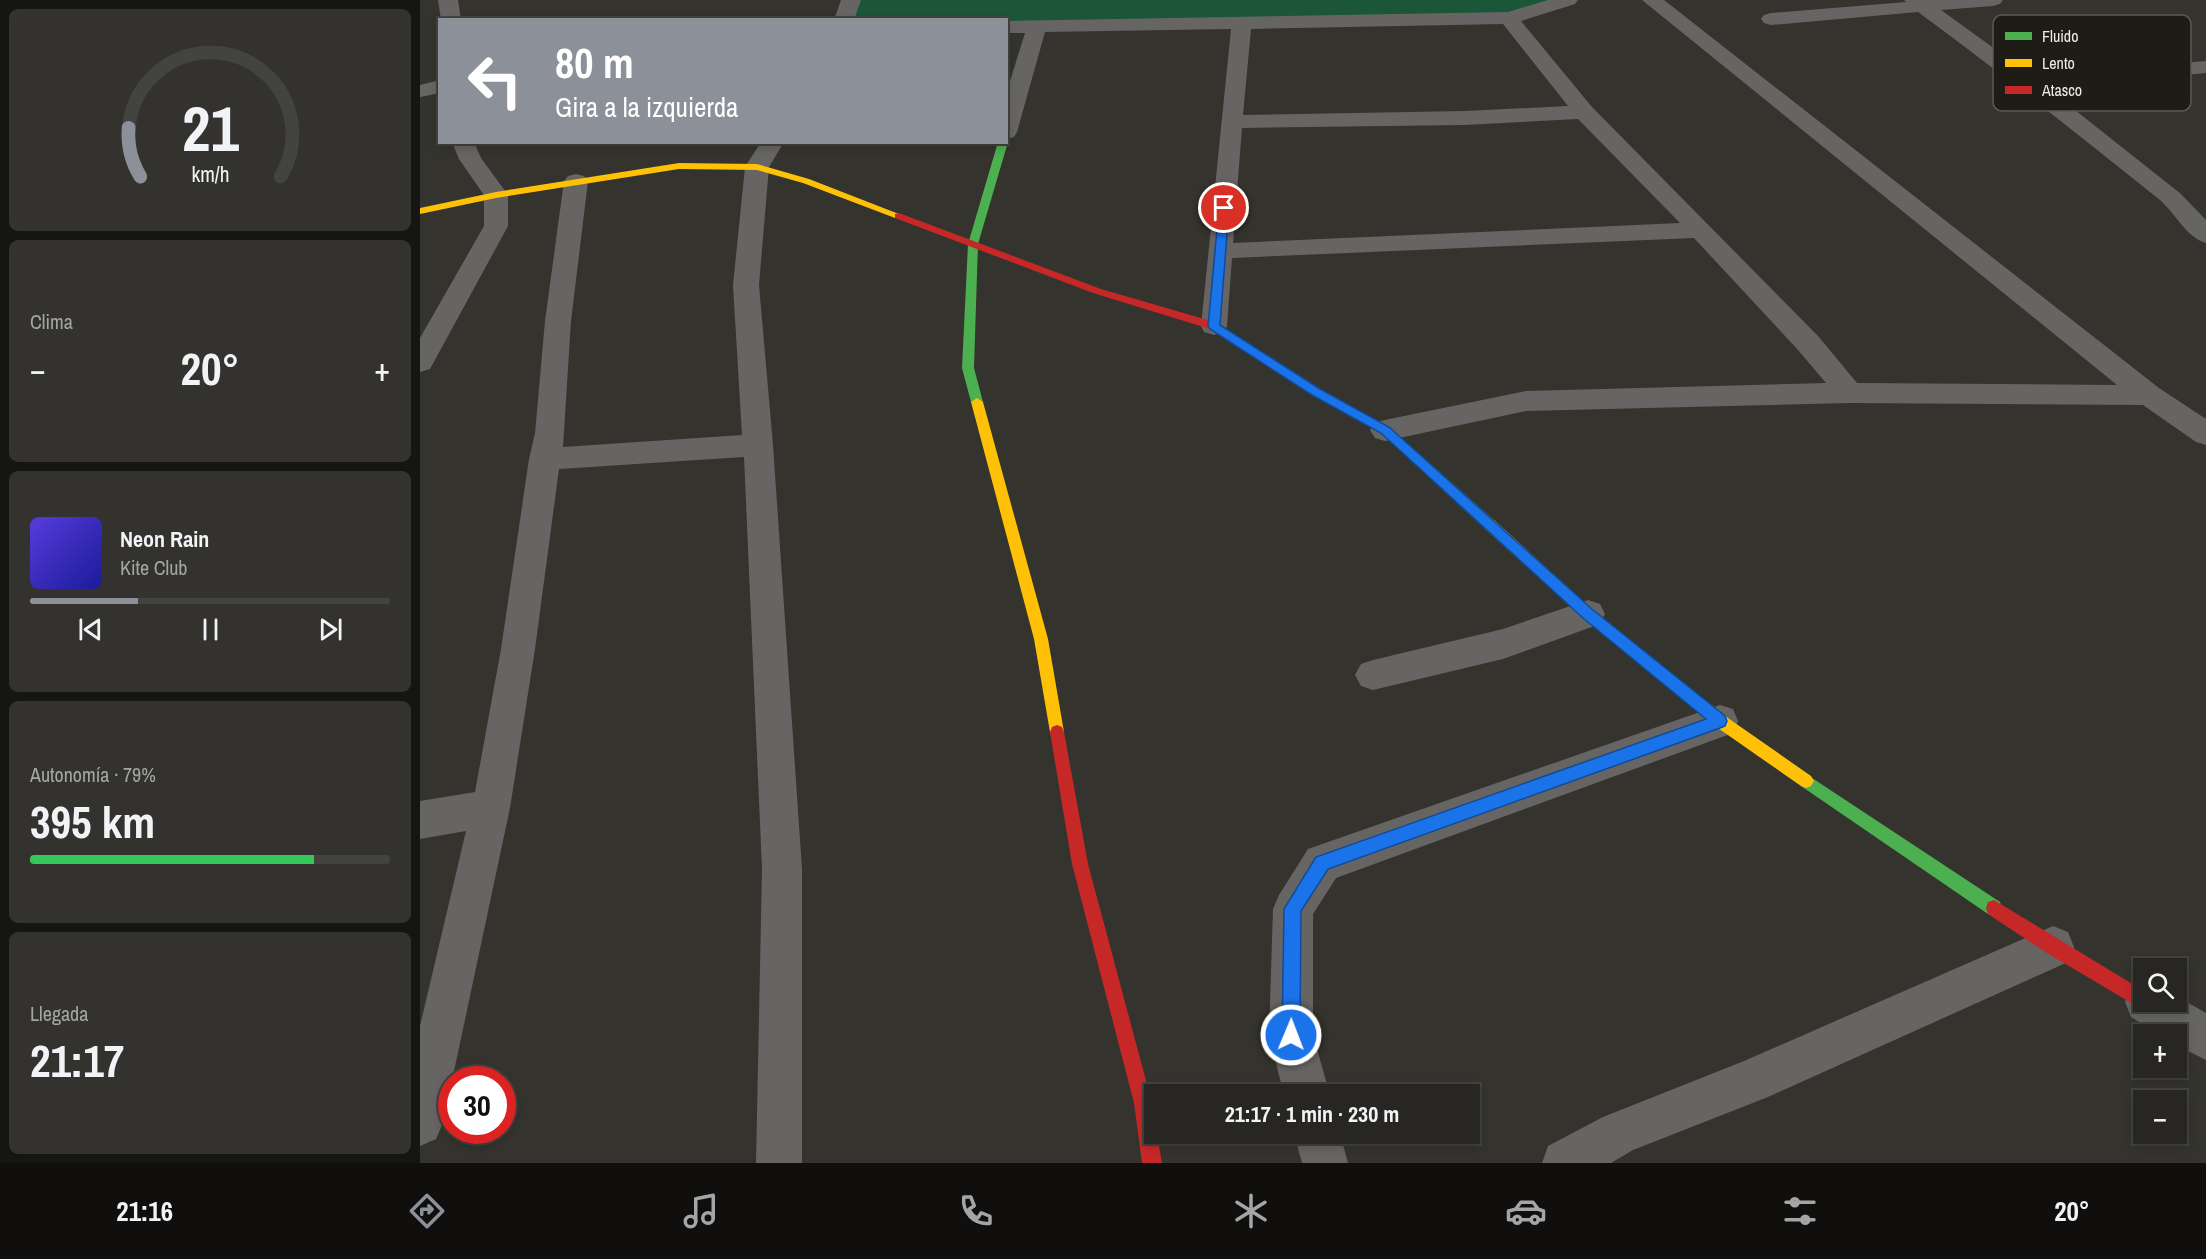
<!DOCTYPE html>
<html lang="es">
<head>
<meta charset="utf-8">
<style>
	body { margin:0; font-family:"Archivo Narrow",sans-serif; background:#33322f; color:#f1f3f6; height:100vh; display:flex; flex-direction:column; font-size:22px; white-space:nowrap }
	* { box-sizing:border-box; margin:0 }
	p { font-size:20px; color:#a4a5a5 }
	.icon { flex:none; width:33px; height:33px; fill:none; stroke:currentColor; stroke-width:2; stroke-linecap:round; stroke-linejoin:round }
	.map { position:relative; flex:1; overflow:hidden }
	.side { display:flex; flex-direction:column; gap:9px; padding:9px; background:#151513; width:420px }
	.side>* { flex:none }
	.guide { position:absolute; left:18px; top:18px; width:570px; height:126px; border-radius:0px; box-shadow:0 3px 9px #0003,0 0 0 2px #434340; background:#8c9099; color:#fff; overflow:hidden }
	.tools { position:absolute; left:1713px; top:958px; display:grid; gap:12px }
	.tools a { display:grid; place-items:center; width:54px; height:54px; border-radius:0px; background:#272622; box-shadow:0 3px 9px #0003,0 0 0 2px #434340; font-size:30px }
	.speed { position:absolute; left:18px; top:1066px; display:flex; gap:12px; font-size:30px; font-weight:700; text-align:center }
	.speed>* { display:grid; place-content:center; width:78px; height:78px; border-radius:50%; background:#272622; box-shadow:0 3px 9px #0003,0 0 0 2px #434340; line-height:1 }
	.speed .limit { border:9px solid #d22; background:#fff; color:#111 }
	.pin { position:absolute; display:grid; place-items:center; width:51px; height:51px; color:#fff; margin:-26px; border:3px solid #fff; border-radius:50%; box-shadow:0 2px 6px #0007 }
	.me { position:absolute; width:66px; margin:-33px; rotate:1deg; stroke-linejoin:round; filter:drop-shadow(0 0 4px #0008) }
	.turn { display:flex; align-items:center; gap:21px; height:126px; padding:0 18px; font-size:27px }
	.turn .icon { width:78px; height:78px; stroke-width:2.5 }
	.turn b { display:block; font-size:42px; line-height:51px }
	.big { font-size:45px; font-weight:700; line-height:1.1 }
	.side .tile { flex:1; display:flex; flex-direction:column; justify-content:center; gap:9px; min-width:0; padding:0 21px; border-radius:9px; background:#33322f }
	.side .dial { align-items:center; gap:0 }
	.dial svg { height:156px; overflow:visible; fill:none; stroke:#434340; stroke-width:7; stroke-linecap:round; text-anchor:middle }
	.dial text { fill:#f1f3f6; stroke:none }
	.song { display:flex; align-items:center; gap:18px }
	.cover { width:72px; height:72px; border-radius:9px; background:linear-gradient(135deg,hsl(250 70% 55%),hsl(240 70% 35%)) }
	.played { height:6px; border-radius:3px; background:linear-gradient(90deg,#8c9099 30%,#434340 30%) }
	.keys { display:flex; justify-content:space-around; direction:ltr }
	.heat { display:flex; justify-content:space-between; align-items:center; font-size:33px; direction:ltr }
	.charge { height:9px; border-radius:4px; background:linear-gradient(90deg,#34c759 79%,#434340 0) }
	.trip { position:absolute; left:724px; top:1084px; width:336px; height:60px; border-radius:0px; background:#272622; box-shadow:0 3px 9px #0003,0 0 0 2px #434340; font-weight:700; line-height:60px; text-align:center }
	.menu { display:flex; height:96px; justify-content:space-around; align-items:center; background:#100f0e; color:#a4a5a5 }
	.menu .icon { width:42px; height:42px }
	.menu .current { color:#8c9099 }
	.menu b { font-size:27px; color:#f1f3f6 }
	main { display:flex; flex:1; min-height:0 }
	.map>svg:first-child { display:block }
</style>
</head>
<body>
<main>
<section class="side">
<div class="tile dial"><svg viewBox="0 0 100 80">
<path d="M14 69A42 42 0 1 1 86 69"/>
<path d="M14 69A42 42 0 0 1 8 44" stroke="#8c9099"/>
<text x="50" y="56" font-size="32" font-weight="700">21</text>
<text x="50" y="72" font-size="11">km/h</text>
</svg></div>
<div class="tile"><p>Clima</p>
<div class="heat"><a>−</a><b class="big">20°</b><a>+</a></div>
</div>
<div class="tile">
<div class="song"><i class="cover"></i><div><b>Neon Rain</b><p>Kite Club</p></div></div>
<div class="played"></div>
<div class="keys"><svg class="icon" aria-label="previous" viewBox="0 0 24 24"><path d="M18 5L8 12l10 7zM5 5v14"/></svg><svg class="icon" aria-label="pause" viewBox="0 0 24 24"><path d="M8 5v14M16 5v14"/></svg><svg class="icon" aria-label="next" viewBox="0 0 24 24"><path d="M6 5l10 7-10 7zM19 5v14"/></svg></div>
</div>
<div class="tile"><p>Autonomía · 79%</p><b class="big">395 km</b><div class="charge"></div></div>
<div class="tile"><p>Llegada</p><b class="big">21:17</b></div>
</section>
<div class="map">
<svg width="1786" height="1163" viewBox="0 0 1786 1163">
	<rect width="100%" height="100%" fill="#34332d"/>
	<polygon fill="#1a5637" points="431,0 1148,0 1089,18 587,28 586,20 424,20"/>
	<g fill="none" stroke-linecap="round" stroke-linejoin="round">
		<g fill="#666563" fill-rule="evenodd">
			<polygon points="18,0 38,0 41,20 21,20"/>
			<polygon points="421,0 441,0 434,20 414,20"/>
			<path d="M1128,0H1158L1155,4L1101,21L1172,107L1398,336L1437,383L1697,385L1222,0H1244L1739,388L1786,419V445L1776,442L1723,405L1429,403L1106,411L965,441L955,438L950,430L955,422L1106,391L1406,383L1378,350L1274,238L812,258L807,326L804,332L794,335L784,332L781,326L811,29L625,32L597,132L594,137L586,139V94L605,33H586V21L1088,12ZM1083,24L1148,106L1045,111L823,115L831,29ZM1158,119L1260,223L813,243L822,128L1045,125Z"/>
			<path d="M1484,0H1583L1580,4L1573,6L1521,10L1611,75L1786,61V73L1626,87L1761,194L1786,220V243C1767,238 1755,213 1740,200C1660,136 1581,73 1498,12L1351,25L1344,23L1341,19L1344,15L1351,13L1486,2Z"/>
			<polygon points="20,80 20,93 0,97 0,85"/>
			<polygon points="32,142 54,142 61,158 88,195 88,226 10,369 0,372 0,338 64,226 64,195 39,159"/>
			<polygon points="341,142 364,142 349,167 339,285 353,445 382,869 382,1163 336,1163 342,869 324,457 139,469 115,649 90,808 23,1123 16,1139 0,1146 0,1026 46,831 0,839 0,801 55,792 81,649 109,459 115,433 125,321 144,181 148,176 156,174 164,176 168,181 151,321 143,447 322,435 313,285 325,167"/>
			<polygon points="1168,600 1180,604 1185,614 1180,624 1083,659 953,690 941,686 935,675 941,664 953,660 1083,629"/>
			<polygon points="1300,705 1313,709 1318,721 1313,733 916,878 893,914 893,1035 910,1095 864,1095 849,1035 853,909 859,895 888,849"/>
			<polygon points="1633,926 1648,932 1654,947 1648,962 1348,1097 1213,1150 1191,1163 1122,1163 1128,1146 1183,1117 1324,1061"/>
			<polygon points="1724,982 1724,1002 1756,1002 1756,996 1786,1013 1786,1060 1756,1045 1756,1035 1740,1035 1711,1017 1705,1002 1711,987"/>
			<polygon points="874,1134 920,1134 928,1163 882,1163"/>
		</g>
		<g fill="#4caf50" fill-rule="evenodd">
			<polygon points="586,140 588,142 558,244 554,368 563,402 557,406 551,402 542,368 548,244 578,142 586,142"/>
			<polygon points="829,345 900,389 969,427 1074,520 1075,524 1074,528 1064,528 961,433 892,395 825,352 823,349"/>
			<polygon points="1386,774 1580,902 1582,908 1580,914 1574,916 1568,914 1381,786 1378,781 1381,776"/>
		</g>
		<g fill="#ffc107" fill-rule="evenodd">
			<polygon points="259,163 337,164 389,179 484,216 483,218 475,218 383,183 337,170 259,169 76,198 0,214 0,208 76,192"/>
			<polygon points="557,398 563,402 628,639 644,732 642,737 637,739 632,737 630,732 614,639 551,402"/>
			<polygon points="1069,519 1074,520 1173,610 1305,716 1391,776 1394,781 1391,786 1386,788 1381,786 1295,726 1163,618 1064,528 1063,524"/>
		</g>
		<g fill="#c62828" fill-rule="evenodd">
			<polygon points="479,213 681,289 798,323 835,349 829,353 825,352 790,329 673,293 475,218 475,214"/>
			<polygon points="637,725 642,727 644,732 668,864 732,1103 735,1134 737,1134 742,1163 722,1163 714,1103 652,864 630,732 632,727"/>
			<polygon points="1574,900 1724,991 1724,1002 1732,1002 1730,1007 1724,1010 1718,1007 1627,953 1568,914 1566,908 1568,902"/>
		</g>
	</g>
	<polygon fill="#1a73e8" stroke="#114b97" stroke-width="1.5" points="804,205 809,208 800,325 900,389 969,427 1173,610 1305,716 1307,721 1305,726 1300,728 908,869 881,911 880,1035 877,1041 871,1044 864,1041 862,1035 864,909 896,857 1286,719 1163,618 961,433 892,395 790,329 788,326 799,208"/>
	<rect x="1573" y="15" width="198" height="96" rx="9" fill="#1d1c17" stroke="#5c5a55" stroke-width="1.5"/>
	<rect x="1585" y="32" width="27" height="8" fill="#4caf50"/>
	<rect x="1585" y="59" width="27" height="8" fill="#ffc107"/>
	<rect x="1585" y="86" width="27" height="8" fill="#c62828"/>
	<g font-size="16" fill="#eeece5">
		<text x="1622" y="42">Fluido</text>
		<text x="1622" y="69">Lento</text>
		<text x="1622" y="96">Atasco</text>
	</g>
</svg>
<div class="tools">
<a><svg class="icon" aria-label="search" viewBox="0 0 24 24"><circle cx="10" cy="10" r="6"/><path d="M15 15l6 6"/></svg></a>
<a>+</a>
<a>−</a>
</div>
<div class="speed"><div class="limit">30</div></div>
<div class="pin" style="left:804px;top:208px;background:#d93025"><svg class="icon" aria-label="arrive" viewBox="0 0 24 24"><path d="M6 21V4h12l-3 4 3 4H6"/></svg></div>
<svg class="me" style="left:871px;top:1035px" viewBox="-20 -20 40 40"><circle r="17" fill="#1a73e8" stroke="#fff" stroke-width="3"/><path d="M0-11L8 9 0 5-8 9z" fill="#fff"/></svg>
<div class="trip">21:17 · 1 min · 230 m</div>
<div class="guide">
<div class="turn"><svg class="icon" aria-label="left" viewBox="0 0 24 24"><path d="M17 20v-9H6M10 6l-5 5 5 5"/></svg><div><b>80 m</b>Gira a la izquierda</div></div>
</div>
</div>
</main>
<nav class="menu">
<b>21:16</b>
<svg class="icon current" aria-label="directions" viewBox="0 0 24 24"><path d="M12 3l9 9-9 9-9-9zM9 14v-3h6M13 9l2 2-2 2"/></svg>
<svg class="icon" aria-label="music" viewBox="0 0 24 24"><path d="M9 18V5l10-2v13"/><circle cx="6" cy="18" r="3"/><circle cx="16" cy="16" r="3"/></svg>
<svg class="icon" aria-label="phone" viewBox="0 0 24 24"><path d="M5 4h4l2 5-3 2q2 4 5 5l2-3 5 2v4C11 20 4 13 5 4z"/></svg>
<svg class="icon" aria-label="climate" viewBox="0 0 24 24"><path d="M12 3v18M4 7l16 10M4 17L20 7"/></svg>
<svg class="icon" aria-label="car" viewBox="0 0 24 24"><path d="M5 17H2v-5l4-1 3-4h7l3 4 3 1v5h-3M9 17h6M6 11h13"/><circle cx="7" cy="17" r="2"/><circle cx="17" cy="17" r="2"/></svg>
<svg class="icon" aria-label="filters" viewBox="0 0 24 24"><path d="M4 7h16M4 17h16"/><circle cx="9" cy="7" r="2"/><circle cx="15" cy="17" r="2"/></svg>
<b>20°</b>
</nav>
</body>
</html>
